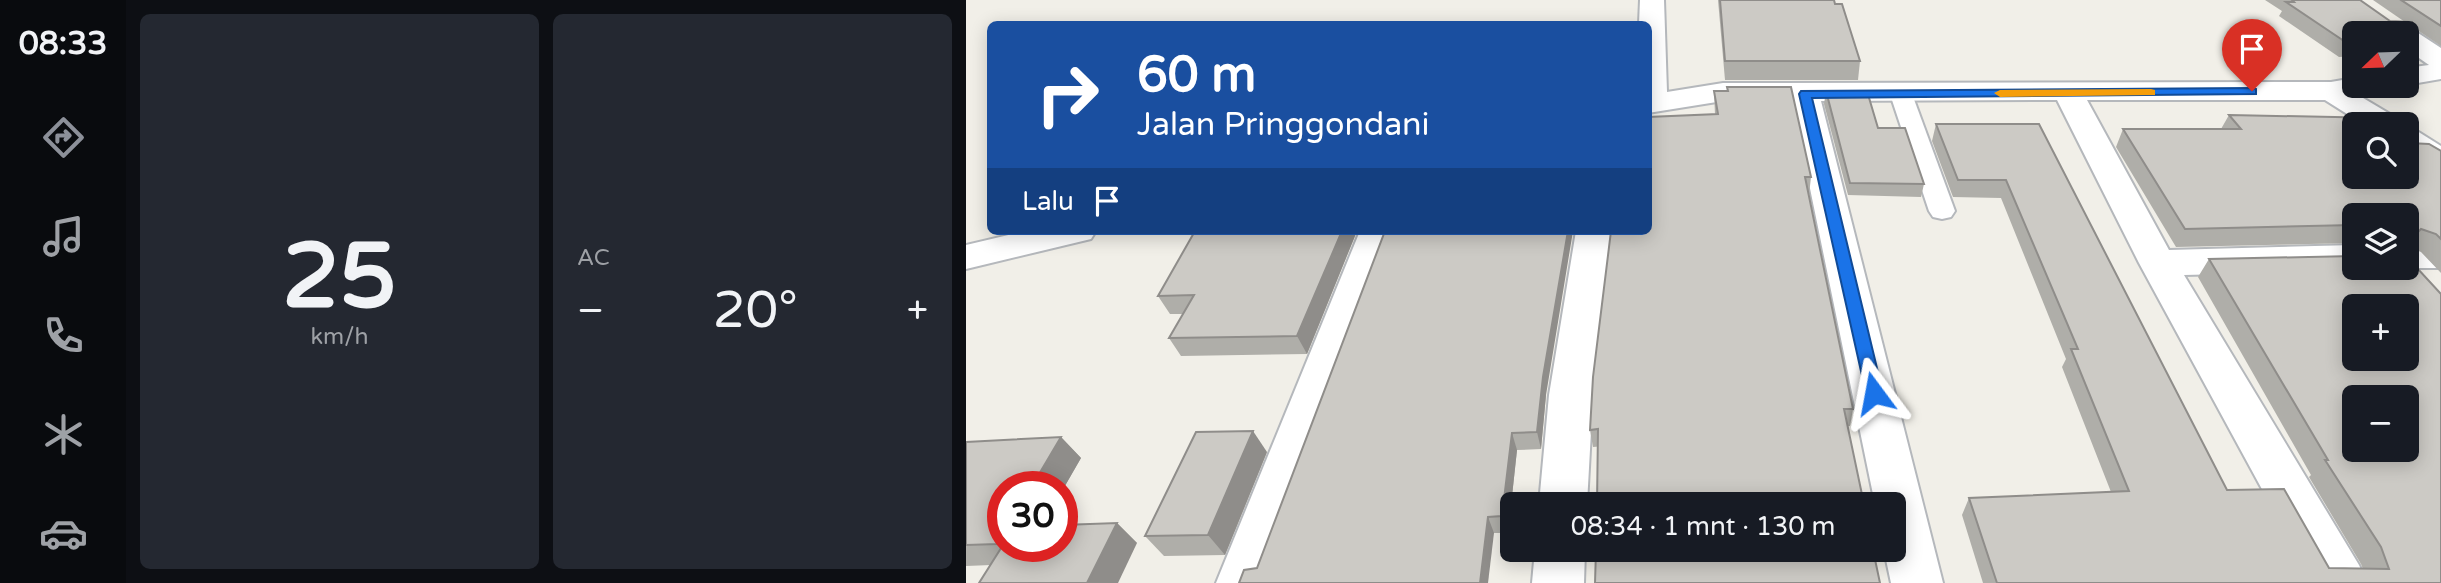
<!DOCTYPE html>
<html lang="id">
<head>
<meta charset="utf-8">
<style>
	body { margin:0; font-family:"Varela Round",sans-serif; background:#242831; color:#f1f3f6; height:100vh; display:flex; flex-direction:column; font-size:26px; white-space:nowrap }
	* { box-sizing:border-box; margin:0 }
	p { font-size:23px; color:#9ea1a6 }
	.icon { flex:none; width:38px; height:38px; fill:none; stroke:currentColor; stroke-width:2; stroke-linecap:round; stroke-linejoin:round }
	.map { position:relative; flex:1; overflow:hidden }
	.sheet { display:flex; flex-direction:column; gap:14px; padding:14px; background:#0d0f14; width:840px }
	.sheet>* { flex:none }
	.top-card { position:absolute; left:21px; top:21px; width:665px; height:214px; border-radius:10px; box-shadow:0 4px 18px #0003; background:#1a4fa0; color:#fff; overflow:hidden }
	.needle { width:46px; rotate:247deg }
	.fabs { position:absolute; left:1376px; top:21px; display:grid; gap:14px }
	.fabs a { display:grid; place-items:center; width:77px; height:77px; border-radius:10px; background:#171b24; box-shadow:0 4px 18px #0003; font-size:35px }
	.speed { position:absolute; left:21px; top:471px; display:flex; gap:14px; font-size:35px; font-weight:700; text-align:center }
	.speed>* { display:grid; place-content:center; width:91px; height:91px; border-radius:50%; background:#171b24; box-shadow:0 4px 18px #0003; line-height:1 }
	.speed .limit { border:10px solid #d22; background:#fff; color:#111 }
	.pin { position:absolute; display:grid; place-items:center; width:60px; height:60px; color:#fff; margin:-72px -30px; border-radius:50% 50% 50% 0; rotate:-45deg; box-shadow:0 0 7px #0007 }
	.pin .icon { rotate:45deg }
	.me { position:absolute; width:77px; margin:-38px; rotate:347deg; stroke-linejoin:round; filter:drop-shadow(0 0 5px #0008) }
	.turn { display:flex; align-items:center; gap:24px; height:147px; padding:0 35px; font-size:32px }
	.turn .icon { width:91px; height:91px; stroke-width:2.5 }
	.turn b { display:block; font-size:49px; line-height:60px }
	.then { display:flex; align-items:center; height:66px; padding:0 35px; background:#0003; gap:14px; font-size:26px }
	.big { font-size:52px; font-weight:600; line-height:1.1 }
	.sheet .tile { flex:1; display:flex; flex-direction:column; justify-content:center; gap:10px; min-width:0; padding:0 24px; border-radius:10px; background:#242831 }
	.sheet .dial { align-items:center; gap:0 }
	.dial b { font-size:91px; line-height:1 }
	.heat { display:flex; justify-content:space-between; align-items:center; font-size:38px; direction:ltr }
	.sheet .tiles { flex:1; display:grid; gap:14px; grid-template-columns:repeat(2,1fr) }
	.trip { position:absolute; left:534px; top:492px; width:406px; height:70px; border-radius:10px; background:#171b24; box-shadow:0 4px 18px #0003; font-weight:600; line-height:70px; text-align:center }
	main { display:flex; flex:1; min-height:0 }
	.tabs { display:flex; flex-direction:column; width:126px; justify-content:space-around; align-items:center; background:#090b0e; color:#9ea1a6 }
	.tabs .icon { width:49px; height:49px }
	.tabs .selected { color:#8c9099 }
	.tabs b { font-size:32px; color:#f1f3f6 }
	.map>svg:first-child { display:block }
</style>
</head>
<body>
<main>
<nav class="tabs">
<b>08:33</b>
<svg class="icon selected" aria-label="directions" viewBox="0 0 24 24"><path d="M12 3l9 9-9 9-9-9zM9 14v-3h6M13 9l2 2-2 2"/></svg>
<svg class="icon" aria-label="music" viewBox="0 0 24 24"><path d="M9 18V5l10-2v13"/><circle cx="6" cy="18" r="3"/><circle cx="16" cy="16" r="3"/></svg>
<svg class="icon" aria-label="phone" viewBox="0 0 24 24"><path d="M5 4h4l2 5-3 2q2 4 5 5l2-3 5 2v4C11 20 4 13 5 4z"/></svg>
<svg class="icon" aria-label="climate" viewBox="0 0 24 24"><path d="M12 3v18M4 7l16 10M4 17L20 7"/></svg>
<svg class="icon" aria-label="car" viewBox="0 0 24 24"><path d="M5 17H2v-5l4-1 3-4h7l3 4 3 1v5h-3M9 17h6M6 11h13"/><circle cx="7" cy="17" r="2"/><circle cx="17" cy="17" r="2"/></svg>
</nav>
<section class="sheet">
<div class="tiles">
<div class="tile dial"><b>25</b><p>km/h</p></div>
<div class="tile"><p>AC</p>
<div class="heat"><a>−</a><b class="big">20°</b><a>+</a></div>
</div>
</div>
</section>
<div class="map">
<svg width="1475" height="583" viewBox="0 0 1475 583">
	<rect width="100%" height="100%" fill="#f1efe8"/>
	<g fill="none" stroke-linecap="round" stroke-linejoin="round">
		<g stroke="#b5b8bc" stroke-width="4">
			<polygon id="service" points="935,88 943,89 946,94 989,211 985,217 976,219 967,217 963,211 924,94 927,89"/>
		</g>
		<g stroke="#b5b8bc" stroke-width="4">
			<g id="minor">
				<polygon points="674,0 698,0 701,92 757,83 1365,82 1388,78 1388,86 1406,86 1402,92 1392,95 1429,117 1433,124 1397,124 1359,100 1121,100 1203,250 1388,245 1388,268 1398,268 1388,271 1218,275 1393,565 1401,583 1347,583 1173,263 1091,100 855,101 977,583 925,583 918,550 928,550 928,504 909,504 826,101 757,101 682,113 682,24 673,24"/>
				<polygon points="1440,29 1449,31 1475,48 1475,79 1440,85 1440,68 1463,65 1440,49 1440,33 1429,33"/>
				<polygon points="1440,129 1451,131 1475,146 1475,170 1464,167 1440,152"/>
				<polygon points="60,231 130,231 125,239 0,269 0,245"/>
				<polygon points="394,231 430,231 302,583 250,583"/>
				<polygon points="610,231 646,231 627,395 621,504 573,504 583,395"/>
				<polygon points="1440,244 1475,244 1475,268 1434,268 1440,268"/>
				<polygon points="569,550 619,550 618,583 566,583"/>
			</g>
		</g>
		<use href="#service" fill="#fff" fill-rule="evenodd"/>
		<use href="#minor" fill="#fff" fill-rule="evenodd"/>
	</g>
	<g fill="#afaea9">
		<polygon points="752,0 868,0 894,61 892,80 759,80"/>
		<polygon points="1299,0 1394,0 1424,21 1439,22 1407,0 1475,0 1475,46 1447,27 1448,37 1440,48 1440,33 1388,33 1388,56 1373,57 1313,16 1316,11"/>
		<polygon points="748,91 845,177 843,195 887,409 884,426 627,447 624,430 749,115"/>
		<polygon points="860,91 912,128 958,184 955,197 882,195 858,104"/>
		<polygon points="1263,115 1443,143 1475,151 1475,273 1455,252 1450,250 1443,259 1475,583 1017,583 996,515 1003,498 1145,492 1096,367 1100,359 1035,198 987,197 966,141 970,124 1073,124 1261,490 1363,568 1397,569 1395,564 1343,477 1345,475 1232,277 1243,259 1440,268 1440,215 1388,215 1388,243 1210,247 1150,147 1157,129 1255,129"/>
		<polygon points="229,231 391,231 341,354 215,356 203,338 217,314 204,314 192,296"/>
		<polygon points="580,395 575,449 551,450 542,533 528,533 291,568"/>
		<polygon points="95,437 115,458 96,491 96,486 37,546 151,523 171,543 25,565 0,566 0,442"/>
		<polygon points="301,452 259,555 198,556 179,536"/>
	</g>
	<g fill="#8f8d8a">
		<polygon points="376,231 391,231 341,354 331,336"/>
		<polygon points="602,231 607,231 580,395 575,449 571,432 577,377"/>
		<polygon points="287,431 301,452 259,555 242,535"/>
		<polygon points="546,433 551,450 542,533 536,516"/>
		<polygon points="95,437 115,458 96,491 96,486 66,486"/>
		<polygon points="522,517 528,533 522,583 514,583"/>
		<polygon points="151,523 171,543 152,583 121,583"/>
		<polygon points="37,536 37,546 56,563 32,544"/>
	</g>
	<g fill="#cccac5" stroke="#8f8d8a" stroke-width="2" fill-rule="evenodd">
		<polygon points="754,0 868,0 869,4 876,4 894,61 759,61"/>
		<polygon points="1326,0 1394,0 1424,21 1446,22 1448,37 1440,38 1440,33 1388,33 1388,43 1381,43 1320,2 1328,2"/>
		<polygon points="1435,0 1475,0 1475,26"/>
		<polygon points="761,87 825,87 845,177 839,177 887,409 878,409 898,504 631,504 632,429 624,430 627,377 645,231 682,231 682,117 752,114 748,91 762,91"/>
		<polygon points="860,91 901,91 912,128 939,128 958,184 884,183"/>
		<polygon points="1263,115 1417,118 1423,124 1388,124 1388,177 1440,177 1440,141 1443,143 1463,144 1475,151 1475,239 1470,234 1455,229 1452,232 1452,247 1440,247 1440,215 1388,215 1388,225 1219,229 1157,129 1275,129"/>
		<path d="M970,124H1073L1261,490L1318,489L1363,568L1423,569L1415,547L1359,460H1362L1243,259L1388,256V268H1440V256L1475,294V583H1031L1003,498L1163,491L1105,349H1112L1040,180H992ZM1388,306H1440V359H1388ZM1388,397H1440V450H1388Z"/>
		<polygon points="229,231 376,231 331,336 203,338 228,295 192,296"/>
		<polygon points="419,231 602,231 577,377 571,432 546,433 536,516 522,517 514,583 273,583 278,570 291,568"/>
		<polygon points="287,431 242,535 179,536 230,432"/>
		<polygon points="95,437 66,486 37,486 37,536 32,544 0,545 0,442"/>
		<polygon points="151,523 121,583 13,583 37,545 37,546 96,546 96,525"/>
		<polygon points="630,550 907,550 914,583 629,583"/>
	</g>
	<polygon fill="#1a73e8" stroke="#114b97" stroke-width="2" points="1286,88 1290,89 1290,94 846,98 917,393 914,398 901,398 833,94 835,91"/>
	<polygon fill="#f59e0b" points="1185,89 1189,90 1189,95 1034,97 1028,93 1034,90"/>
</svg>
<div class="fabs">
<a><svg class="needle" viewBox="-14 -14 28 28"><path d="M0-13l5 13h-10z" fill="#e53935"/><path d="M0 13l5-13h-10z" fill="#9ea1a6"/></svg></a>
<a><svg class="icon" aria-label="search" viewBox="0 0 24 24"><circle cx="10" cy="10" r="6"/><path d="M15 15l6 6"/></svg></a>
<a><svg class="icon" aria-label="layers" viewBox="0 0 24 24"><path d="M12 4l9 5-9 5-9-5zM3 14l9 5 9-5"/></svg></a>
<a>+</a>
<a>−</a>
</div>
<div class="speed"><div class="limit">30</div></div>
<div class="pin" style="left:1286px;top:91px;background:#d93025"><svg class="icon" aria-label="arrive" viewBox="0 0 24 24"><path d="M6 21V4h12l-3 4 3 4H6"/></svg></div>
<svg class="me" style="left:908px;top:393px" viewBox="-20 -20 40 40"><path d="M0-17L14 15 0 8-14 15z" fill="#1a73e8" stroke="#fff" stroke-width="4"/></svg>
<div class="trip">08:34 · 1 mnt · 130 m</div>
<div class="top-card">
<div class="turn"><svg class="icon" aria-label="right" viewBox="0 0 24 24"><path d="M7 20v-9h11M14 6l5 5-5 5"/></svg><div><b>60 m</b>Jalan Pringgondani</div></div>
<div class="then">Lalu<svg class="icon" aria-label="arrive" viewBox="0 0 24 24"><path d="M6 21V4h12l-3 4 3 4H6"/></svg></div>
</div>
</div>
</main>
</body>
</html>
